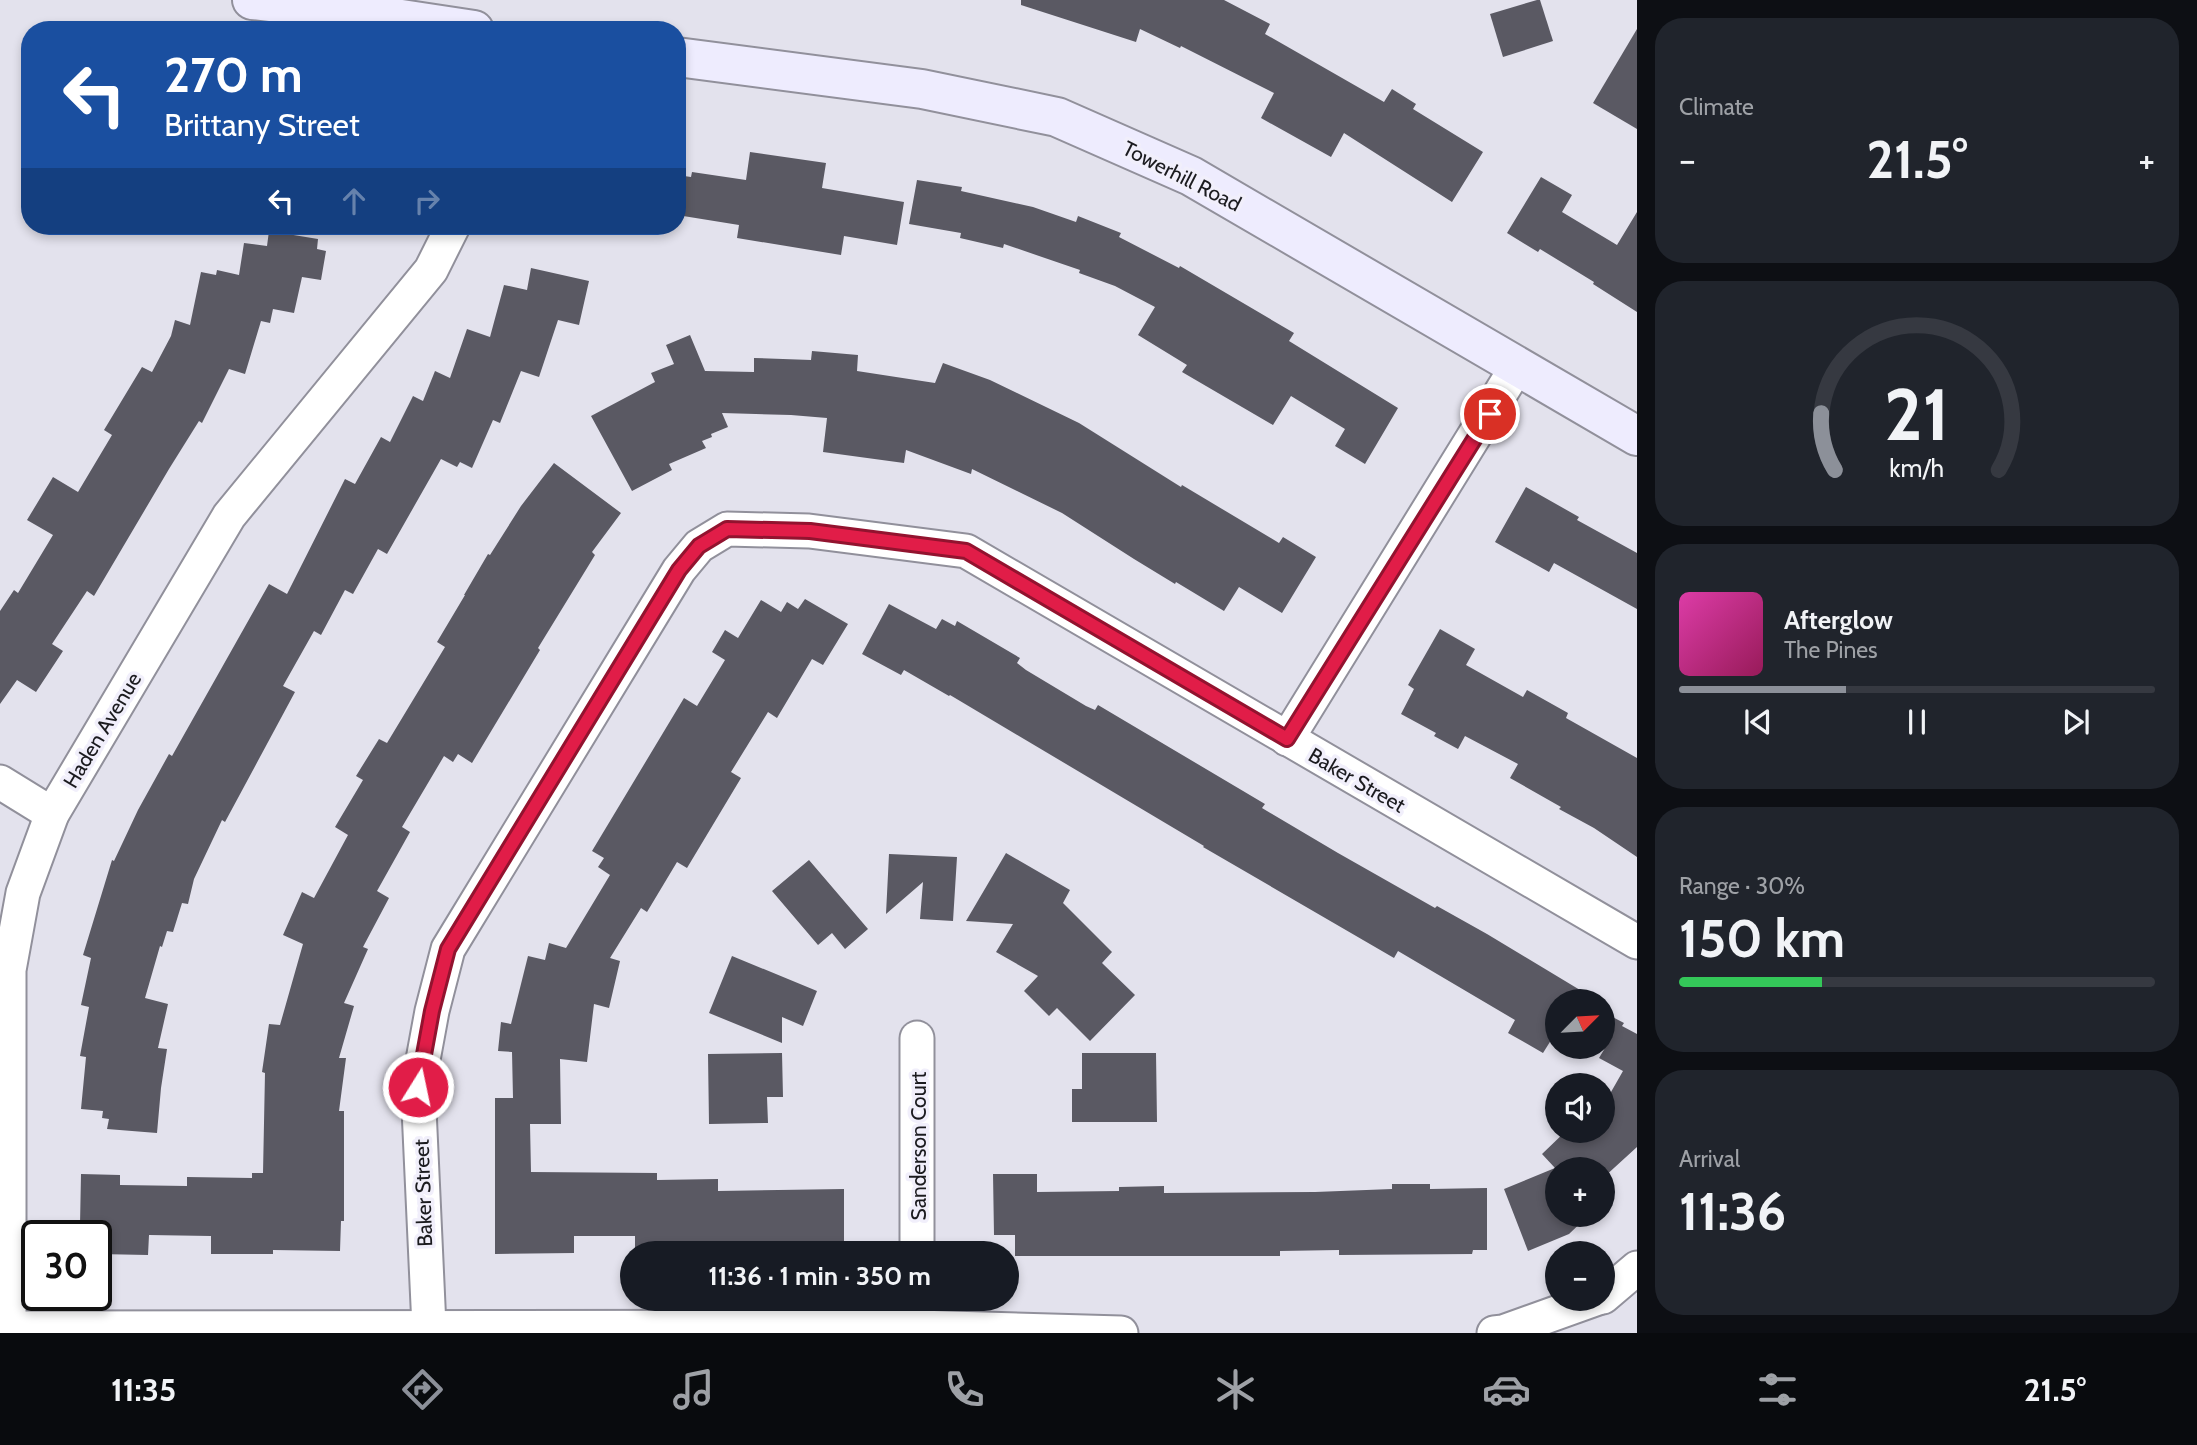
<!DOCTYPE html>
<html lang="en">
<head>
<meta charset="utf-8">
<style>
	body { margin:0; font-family:Cabin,sans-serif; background:#20242c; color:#f1f3f6; height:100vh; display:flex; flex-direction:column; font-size:26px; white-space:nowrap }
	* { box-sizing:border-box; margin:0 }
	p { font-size:23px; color:#9ea1a6 }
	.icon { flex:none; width:38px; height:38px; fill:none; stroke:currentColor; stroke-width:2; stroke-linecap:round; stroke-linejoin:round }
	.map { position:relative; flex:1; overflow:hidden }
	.panel { display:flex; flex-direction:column; gap:18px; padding:18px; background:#0d0f14; width:560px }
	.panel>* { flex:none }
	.banner { position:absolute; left:21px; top:21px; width:665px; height:214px; border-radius:28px; box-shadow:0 4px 10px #0003; background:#1a4fa0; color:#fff; overflow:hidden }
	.needle { width:46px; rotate:66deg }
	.fabs { position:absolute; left:1545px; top:989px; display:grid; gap:14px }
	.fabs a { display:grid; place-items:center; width:70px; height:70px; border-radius:50%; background:#171b24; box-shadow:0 4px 10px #0003; font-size:35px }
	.speed { position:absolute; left:21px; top:1220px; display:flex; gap:14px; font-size:35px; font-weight:700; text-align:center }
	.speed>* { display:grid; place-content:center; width:91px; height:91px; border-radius:50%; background:#171b24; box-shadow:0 4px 10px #0003; line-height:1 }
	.speed .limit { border:4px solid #111; border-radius:10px; background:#fff; color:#111 }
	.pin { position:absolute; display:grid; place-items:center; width:60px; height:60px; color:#fff; margin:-30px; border:4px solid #fff; border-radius:50%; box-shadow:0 2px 7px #0007 }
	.me { position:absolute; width:77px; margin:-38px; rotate:10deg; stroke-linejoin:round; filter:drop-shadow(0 0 5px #0008) }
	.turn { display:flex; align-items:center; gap:24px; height:147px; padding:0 28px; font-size:32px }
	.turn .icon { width:91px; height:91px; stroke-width:2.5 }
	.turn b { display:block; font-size:49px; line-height:60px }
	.lanes { display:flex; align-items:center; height:66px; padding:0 28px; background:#0003; justify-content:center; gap:35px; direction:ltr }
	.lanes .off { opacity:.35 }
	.big { font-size:52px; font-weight:800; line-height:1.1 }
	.panel .tile { flex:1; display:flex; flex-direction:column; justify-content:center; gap:10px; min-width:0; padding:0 24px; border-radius:28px; background:#20242c }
	.panel .dial { align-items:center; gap:0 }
	.dial svg { height:182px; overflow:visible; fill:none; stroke:#363941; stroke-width:7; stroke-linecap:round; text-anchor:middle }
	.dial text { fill:#f1f3f6; stroke:none }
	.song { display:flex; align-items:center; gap:21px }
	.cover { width:84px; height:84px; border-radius:10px; background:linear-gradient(135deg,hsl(320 70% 55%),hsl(330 70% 35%)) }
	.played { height:7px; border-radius:4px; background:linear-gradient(90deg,#8c9099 35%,#363941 35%) }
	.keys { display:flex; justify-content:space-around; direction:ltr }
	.heat { display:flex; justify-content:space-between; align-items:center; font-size:38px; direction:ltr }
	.charge { height:10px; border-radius:5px; background:linear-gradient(90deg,#34c759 30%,#363941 0) }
	.trip { position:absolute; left:620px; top:1241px; width:399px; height:70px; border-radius:35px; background:#171b24; box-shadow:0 4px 10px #0003; font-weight:800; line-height:70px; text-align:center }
	.tabs { display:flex; height:112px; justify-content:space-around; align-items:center; background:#090b0e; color:#9ea1a6 }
	.tabs .icon { width:49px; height:49px }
	.tabs .on { color:#8c9099 }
	.tabs b { font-size:32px; color:#f1f3f6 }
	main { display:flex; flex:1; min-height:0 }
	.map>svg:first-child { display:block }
</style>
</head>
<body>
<main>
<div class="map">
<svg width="1637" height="1333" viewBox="0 0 1637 1333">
	<rect width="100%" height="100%" fill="#e3e2ed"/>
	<g fill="#5a5963">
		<polygon points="1021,0 1224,0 1270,24 1265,34 1384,102 1392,89 1416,104 1413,109 1483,152 1452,202 1344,133 1331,157 1261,118 1274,93 1181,46 1180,48 1140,29 1136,42 1021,5"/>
		<polygon points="1537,0 1540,0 1553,41 1503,57 1490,14"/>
		<polygon points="1637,29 1637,129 1593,103"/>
		<polygon points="750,152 826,163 822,188 904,202 897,245 844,236 841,255 737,238 739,225 677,215 677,175 691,177 692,172 746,180"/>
		<polygon points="1541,177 1572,195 1562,212 1617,245 1637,212 1637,312 1593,284 1594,282 1540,249 1538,252 1507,233"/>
		<polygon points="917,180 962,187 961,191 1033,207 1076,222 1078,216 1121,233 1119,237 1179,268 1180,266 1294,333 1289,341 1398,408 1365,464 1335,446 1345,429 1291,396 1273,425 1182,372 1187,365 1138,335 1155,307 1115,286 1079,273 1080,270 1004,244 1003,248 960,238 961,233 909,224"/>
		<polygon points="269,231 318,239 317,249 326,251 321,280 302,277 294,313 273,309 270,323 261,321 245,374 229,369 202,423 199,421 169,469 94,596 87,591 52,644 63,651 36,692 17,680 0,704 0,611 14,590 18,593 53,535 27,520 53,477 78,492 112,435 104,430 142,367 152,372 171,336 175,320 190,325 201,272 216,275 217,270 239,275 244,243 267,246"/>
		<polygon points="531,268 589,281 579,325 558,320 539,377 521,371 500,423 493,420 472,468 460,462 457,467 441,459 387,554 378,549 353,594 345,590 321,635 314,631 283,686 295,692 225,822 222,820 194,879 188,904 182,903 173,932 167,931 162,947 160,946 145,998 168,1004 158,1048 167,1049 161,1088 157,1133 107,1129 109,1119 102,1118 103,1111 81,1109 86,1057 80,1056 89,1007 81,1005 91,958 83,955 112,860 114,861 138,810 169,754 172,756 269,584 287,594 345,479 355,484 381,437 390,442 413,396 423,401 435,371 450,378 467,329 490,337 504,285 527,290"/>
		<polygon points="690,335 705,371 754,372 754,358 811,360 812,351 858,355 857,371 935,383 943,363 990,380 1079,423 1181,487 1182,485 1279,543 1283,537 1316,557 1282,613 1239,587 1224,611 1176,582 1175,584 1134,559 1062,513 972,469 971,474 906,450 904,463 823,452 827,418 791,415 722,413 728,427 711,434 712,437 702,441 706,448 669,464 672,470 632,491 591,416 655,382 651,373 674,364 666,345"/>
		<polygon points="554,463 621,513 592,552 595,555 538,648 540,650 472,763 458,754 453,762 444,756 402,827 410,832 377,891 389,898 363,947 368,949 344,1003 354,1006 339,1058 346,1058 339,1111 344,1111 344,1221 341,1221 340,1251 273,1250 273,1254 211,1254 211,1236 149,1235 148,1255 98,1254 99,1233 91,1233 91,1225 80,1225 81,1174 120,1175 120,1185 187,1186 187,1177 252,1178 252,1173 263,1173 265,1073 262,1072 269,1024 280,1025 303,944 283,935 302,892 314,898 348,835 335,827 363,780 356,776 379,739 387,743 445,647 437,642 465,595 464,595 488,554 490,555 521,506"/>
		<polygon points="1526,487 1579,517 1577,520 1637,553 1637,609 1554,563 1549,572 1495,542"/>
		<polygon points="805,599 848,624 823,665 812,659 777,718 768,712 731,772 741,778 687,868 677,862 647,912 641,908 610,958 620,961 609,1008 594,1004 587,1062 560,1059 561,1124 530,1124 531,1172 657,1173 657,1180 718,1179 718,1191 844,1189 844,1245 791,1246 791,1249 635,1252 635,1236 574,1236 574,1253 495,1254 495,1098 513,1098 512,1052 498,1051 501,1022 511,1024 528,956 545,960 549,943 566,948 610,875 598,867 604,858 592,851 684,698 697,706 725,660 712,652 725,630 738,638 761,600 781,612 787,602 798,609"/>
		<polygon points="889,604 936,629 942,619 955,626 957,621 1020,658 1017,663 1026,670 1086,706 1095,710 1098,705 1265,804 1262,808 1338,853 1435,908 1437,906 1487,934 1580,990 1577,997 1584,1001 1558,1001 1558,1029 1543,1053 1524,1042 1508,1033 1515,1020 1398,951 1394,958 1203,847 1204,846 950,695 949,696 904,670 901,675 862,654"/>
		<polygon points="1440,629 1475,649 1466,665 1523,697 1527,690 1568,713 1566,718 1637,758 1637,857 1594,828 1559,809 1561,807 1510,778 1518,764 1465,736 1458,749 1434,736 1436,733 1401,714 1414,689 1408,685"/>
		<polygon points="1006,853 1070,890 1063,903 1112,952 1102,963 1135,995 1090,1041 1057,1008 1049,1016 1024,991 1038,976 996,952 1013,924 966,921"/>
		<polygon points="889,854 957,857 953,921 920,919 923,882 886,914"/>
		<polygon points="809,860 868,929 845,949 832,933 818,945 772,891"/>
		<polygon points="732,956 817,991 803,1026 782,1017 782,1043 709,1013"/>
		<polygon points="1603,1012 1624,1023 1622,1026 1637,1034 1637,1147 1603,1178 1603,1169 1558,1169 1558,1214 1590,1214 1569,1234 1528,1251 1504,1189 1555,1168 1542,1154 1567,1130 1603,1130 1603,1106 1623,1071 1599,1058 1605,1048 1602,1046"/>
		<polygon points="782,1053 783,1097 767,1097 768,1123 709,1124 708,1054"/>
		<polygon points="1082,1053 1156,1053 1157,1122 1072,1122 1072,1089 1082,1089"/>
		<polygon points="993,1174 1037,1174 1037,1192 1119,1191 1119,1187 1164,1186 1164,1193 1315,1192 1392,1189 1392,1184 1430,1184 1430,1189 1487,1188 1487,1250 1473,1250 1472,1254 1339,1255 1339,1250 1280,1251 1280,1256 1015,1256 1015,1235 994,1235"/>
	</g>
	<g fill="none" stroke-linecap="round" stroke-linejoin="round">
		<g stroke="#91909b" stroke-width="37">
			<g id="street">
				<polyline points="1287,739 1518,365"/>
				<polyline points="0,782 52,814"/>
				<polyline points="917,1253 917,1038"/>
				<polyline points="1603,1297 1637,1268"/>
				<polyline points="429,1327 418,1087 432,1011 448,949 679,570 699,546 727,529 809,531 966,551 1637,942"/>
				<polyline points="916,1327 917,1298"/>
				<polyline points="0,1328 916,1327 1121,1333"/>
				<polyline points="9,1328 9,970 23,893 52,814 229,516 431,270 453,226"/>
				<polyline points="1494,1333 1503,1332 1598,1298"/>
			</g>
		</g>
		<g stroke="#91909b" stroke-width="42">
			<g id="secondary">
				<polyline points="252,0 348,11 474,30"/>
				<polyline points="677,57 922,89 1057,117 1191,176 1637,436"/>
			</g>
		</g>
		<use href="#street" stroke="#fff" stroke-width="33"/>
		<use href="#secondary" stroke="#eeecfe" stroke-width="38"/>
	</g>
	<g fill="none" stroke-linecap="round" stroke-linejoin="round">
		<g stroke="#92132f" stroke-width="18">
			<polyline id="route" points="418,1087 432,1011 448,949 679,570 699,546 727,529 810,531 966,551 1287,739 1490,414"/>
		</g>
		<use href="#route" stroke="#e11d48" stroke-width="12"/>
	</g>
	<g text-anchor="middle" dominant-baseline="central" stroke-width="7" stroke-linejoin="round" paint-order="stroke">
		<g font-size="21" fill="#1b1b1f" stroke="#f1effb">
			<text transform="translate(1182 176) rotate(27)">Towerhill Road</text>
			<text transform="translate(102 730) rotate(-59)">Haden Avenue</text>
			<text transform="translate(1357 780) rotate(30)">Baker Street</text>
			<text transform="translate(918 1146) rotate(-90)">Sanderson Court</text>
			<text transform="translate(423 1193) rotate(-92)">Baker Street</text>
		</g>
	</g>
</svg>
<div class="fabs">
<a><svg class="needle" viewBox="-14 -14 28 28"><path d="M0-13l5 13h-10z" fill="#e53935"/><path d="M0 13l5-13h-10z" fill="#9ea1a6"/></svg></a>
<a><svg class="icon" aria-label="sound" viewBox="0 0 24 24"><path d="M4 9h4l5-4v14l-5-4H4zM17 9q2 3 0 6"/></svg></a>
<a>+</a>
<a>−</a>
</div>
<div class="speed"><div class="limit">30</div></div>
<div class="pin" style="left:1490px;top:414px;background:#d93025"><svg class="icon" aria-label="arrive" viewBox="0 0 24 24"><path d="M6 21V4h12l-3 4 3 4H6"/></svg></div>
<svg class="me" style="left:418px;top:1087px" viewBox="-20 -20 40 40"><circle r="17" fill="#e11d48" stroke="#fff" stroke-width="3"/><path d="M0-11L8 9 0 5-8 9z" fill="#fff"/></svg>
<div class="trip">11:36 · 1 min · 350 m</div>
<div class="banner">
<div class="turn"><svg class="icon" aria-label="left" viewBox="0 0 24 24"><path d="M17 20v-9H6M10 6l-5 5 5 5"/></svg><div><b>270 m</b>Brittany Street</div></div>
<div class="lanes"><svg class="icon" aria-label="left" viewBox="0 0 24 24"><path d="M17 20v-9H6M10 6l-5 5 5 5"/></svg><svg class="icon off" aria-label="ahead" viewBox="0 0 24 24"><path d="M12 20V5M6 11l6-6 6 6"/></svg><svg class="icon off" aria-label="right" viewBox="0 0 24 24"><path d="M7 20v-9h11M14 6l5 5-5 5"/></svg></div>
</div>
</div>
<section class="panel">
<div class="tile"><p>Climate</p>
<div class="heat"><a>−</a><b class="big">21.5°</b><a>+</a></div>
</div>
<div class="tile dial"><svg viewBox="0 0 100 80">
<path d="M14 69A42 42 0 1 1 86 69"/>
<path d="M14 69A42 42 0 0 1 8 44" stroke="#8c9099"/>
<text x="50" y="56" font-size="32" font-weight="700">21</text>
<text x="50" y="72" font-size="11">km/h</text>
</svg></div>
<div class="tile">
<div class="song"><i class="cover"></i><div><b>Afterglow</b><p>The Pines</p></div></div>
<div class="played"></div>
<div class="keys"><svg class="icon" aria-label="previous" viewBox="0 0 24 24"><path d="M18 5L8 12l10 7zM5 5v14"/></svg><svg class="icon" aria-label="pause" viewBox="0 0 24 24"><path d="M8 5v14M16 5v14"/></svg><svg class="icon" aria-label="next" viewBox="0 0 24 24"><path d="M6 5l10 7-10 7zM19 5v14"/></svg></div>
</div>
<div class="tile"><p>Range · 30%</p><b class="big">150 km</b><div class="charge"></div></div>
<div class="tile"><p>Arrival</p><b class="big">11:36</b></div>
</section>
</main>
<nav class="tabs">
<b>11:35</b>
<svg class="icon on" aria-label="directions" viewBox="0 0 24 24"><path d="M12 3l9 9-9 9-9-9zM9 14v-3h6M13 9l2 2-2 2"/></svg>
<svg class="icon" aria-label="music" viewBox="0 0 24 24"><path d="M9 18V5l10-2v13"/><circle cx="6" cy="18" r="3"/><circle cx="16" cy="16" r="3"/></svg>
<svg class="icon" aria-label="phone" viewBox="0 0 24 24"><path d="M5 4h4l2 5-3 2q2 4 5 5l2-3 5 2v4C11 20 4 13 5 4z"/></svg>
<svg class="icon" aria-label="climate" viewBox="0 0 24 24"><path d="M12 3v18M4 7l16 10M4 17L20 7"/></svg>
<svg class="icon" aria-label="car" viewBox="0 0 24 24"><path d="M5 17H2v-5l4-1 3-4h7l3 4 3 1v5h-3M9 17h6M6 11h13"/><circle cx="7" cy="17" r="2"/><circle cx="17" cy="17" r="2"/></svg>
<svg class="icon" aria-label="filters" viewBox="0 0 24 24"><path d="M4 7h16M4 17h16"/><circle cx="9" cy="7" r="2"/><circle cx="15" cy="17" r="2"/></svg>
<b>21.5°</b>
</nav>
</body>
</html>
